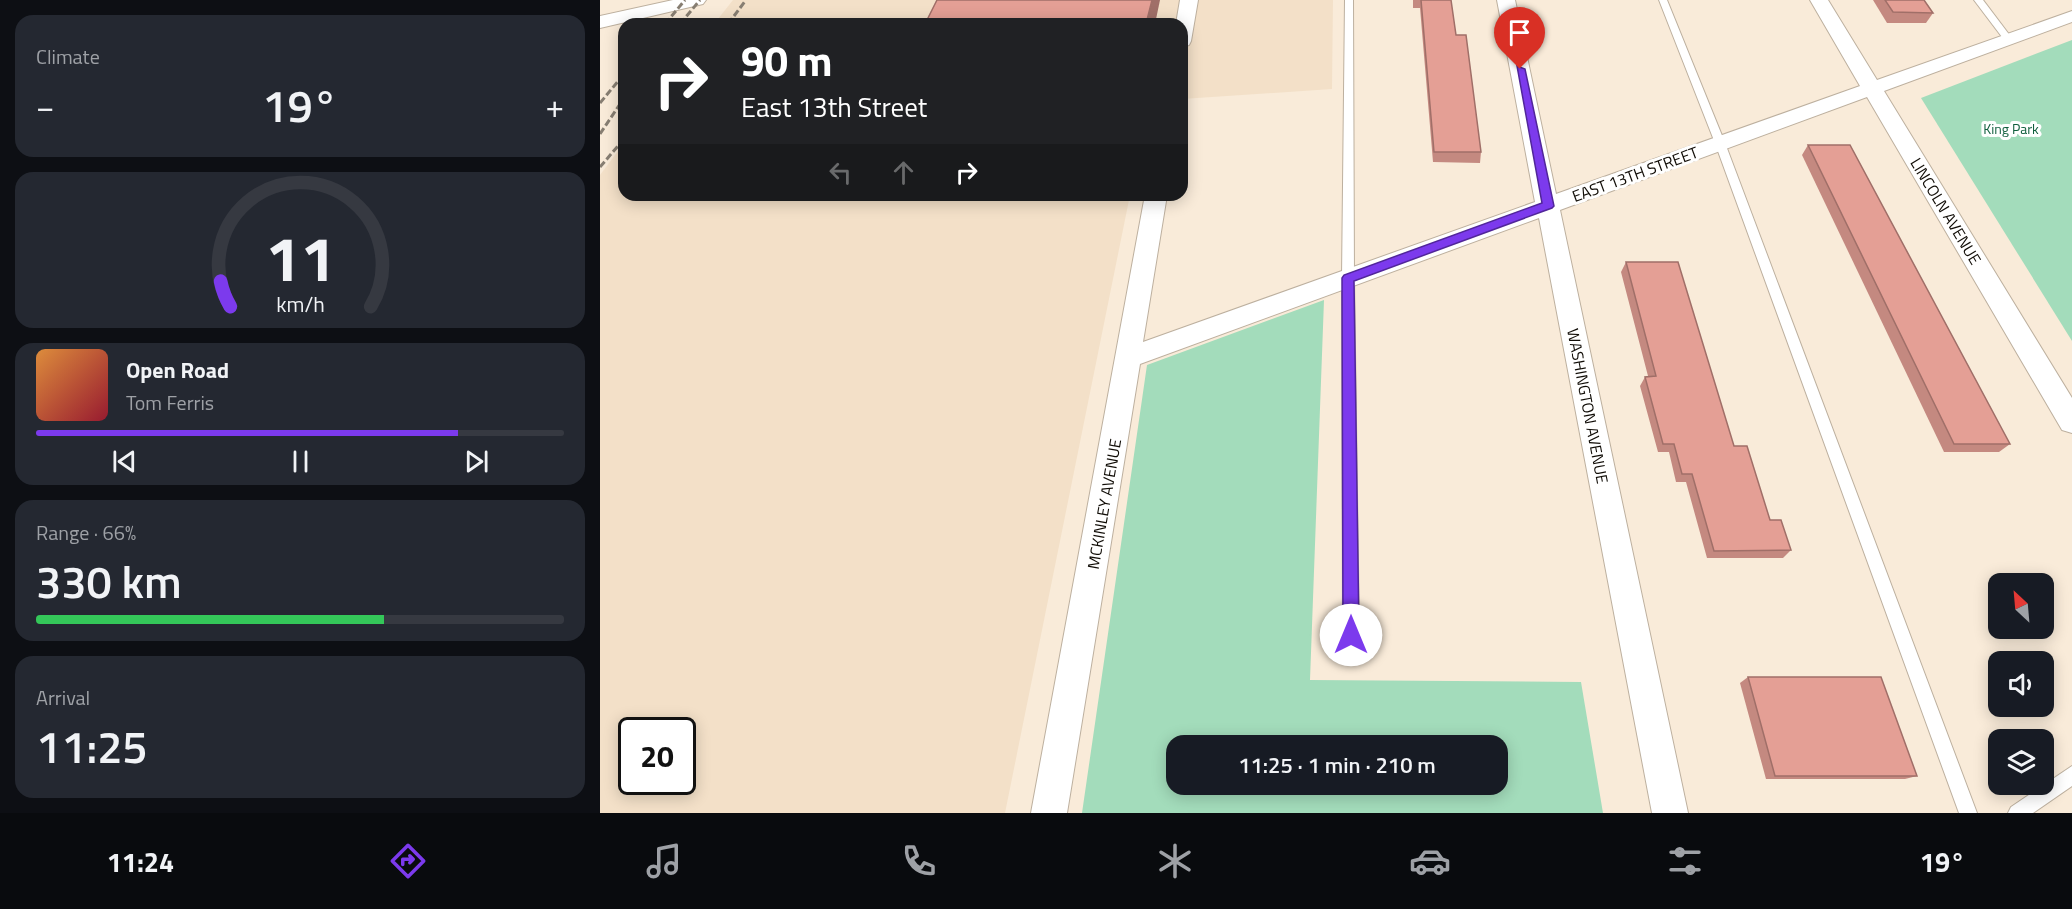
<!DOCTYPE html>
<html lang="en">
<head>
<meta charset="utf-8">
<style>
	body { margin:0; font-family:"Titillium Web",sans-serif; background:#242831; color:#f1f3f6; height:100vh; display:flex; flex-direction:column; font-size:22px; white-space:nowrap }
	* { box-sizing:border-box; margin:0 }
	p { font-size:20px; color:#9ea1a6 }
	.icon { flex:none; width:33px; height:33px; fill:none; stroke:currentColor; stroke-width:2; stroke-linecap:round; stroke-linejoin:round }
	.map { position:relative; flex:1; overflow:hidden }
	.panel { display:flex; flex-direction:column; gap:15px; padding:15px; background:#0d0f14; width:600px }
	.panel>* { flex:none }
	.top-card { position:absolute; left:18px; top:18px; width:570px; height:183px; border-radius:18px; box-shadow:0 3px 15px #0003; background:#202124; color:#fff; overflow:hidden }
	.needle { width:39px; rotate:334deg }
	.buttons { position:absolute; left:1388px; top:573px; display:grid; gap:12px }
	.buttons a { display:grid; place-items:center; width:66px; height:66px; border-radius:12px; background:#171b24; box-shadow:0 3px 15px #0003; font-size:30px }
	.speed { position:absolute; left:18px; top:717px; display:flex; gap:12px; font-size:30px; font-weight:700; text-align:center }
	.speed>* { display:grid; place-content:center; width:78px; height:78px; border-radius:50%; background:#171b24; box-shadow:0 3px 15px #0003; line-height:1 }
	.speed .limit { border:3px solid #111; border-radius:9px; background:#fff; color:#111 }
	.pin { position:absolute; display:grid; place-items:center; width:51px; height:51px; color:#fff; margin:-62px -26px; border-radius:50% 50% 50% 0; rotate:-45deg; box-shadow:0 0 6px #0007 }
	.pin .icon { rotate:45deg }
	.me { position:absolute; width:66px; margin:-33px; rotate:0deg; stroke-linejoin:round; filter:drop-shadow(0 0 4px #0008) }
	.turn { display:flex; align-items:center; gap:21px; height:126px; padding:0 24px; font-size:27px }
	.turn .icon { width:78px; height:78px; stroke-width:2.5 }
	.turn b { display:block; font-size:42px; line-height:51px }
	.lanes { display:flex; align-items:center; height:57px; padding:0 24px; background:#0003; justify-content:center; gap:30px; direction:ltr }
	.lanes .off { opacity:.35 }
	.big { font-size:45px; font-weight:600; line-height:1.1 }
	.panel .card { flex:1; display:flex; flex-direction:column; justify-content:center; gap:9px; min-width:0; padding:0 21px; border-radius:18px; background:#242831 }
	.panel .dial { align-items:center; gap:0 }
	.dial svg { height:156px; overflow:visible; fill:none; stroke:#363941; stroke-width:7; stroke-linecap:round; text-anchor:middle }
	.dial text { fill:#f1f3f6; stroke:none }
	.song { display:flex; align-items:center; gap:18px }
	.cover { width:72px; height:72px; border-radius:9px; background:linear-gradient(135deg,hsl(30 70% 55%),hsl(350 70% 35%)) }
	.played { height:6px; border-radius:3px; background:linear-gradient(90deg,#7c3aed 80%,#363941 80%) }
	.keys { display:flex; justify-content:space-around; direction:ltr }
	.heat { display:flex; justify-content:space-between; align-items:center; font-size:33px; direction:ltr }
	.charge { height:9px; border-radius:4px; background:linear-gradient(90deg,#34c759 66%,#363941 0) }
	.trip { position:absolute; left:566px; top:735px; width:342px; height:60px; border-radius:18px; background:#171b24; box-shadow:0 3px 15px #0003; font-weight:600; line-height:60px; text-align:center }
	.menu { display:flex; height:96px; justify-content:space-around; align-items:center; background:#090b0e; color:#9ea1a6 }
	.menu .icon { width:42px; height:42px }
	.menu .selected { color:#7c3aed }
	.menu b { font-size:27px; color:#f1f3f6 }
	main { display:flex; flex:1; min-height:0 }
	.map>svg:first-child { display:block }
</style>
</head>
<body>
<main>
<section class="panel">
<div class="card"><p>Climate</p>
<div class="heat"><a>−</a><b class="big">19°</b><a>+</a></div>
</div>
<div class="card dial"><svg viewBox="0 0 100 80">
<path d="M14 69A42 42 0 1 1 86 69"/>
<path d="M14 69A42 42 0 0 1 9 56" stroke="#7c3aed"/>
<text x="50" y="56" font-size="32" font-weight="700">11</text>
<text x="50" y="72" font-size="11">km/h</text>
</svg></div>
<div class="card">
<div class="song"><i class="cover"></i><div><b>Open Road</b><p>Tom Ferris</p></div></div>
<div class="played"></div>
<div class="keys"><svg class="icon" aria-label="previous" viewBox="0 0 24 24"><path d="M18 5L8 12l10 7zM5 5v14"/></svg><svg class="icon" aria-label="pause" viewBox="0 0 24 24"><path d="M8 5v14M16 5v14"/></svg><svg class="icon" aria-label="next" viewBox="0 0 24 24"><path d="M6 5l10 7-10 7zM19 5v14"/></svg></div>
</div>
<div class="card"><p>Range · 66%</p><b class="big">330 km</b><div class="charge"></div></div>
<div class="card"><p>Arrival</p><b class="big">11:25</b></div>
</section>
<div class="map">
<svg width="1472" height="813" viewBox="0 0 1472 813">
	<rect width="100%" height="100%" fill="#f9ebd9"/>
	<g fill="#f3e0c8" fill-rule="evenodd">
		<polygon points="133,0 733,0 732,89 582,99 582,24 114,24"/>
		<path d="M24,143V195H530L405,813H0V175ZM32,730H82V782H32Z"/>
	</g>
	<g fill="#a3dcbb" fill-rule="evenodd">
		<polygon points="1472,40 1472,341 1321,98"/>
		<path d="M724,300L710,680L981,682L1003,813H482L547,365ZM576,746H897V784H576Z"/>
	</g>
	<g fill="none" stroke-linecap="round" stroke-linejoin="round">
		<g stroke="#bdb09f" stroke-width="2">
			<g id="service">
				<polygon points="745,0 753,0 754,278 759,635 757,641 751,643 745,641 743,635 742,278"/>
				<polygon points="1059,0 1067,0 1125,143 1377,813 1359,813 1115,143"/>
				<polygon points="1374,0 1383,0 1411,37 1411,41 1405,41"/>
				<polygon points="1472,766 1472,786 1433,813 1408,813 1411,807"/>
			</g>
		</g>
		<g stroke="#bdb09f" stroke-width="2">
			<g id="minor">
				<polygon points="73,0 106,0 103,4 0,28 0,16"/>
				<polygon points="580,0 598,0 591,41 589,45 582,47 582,24 576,24"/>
				<polygon points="897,0 915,0 956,194 1260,86 1210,0 1228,0 1277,80 1472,11 1472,22 1284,91 1472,398 1472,433 1462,430 1267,97 960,210 1088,813 1052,813 939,218 540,364 467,813 431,813 545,195 567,195 543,342 935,202"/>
			</g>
		</g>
		<use href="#service" fill="#fff" fill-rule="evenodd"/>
		<use href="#minor" fill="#fff" fill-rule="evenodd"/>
		<g stroke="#877e72" stroke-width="3" stroke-dasharray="7 3" stroke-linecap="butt">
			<polyline points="65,24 85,0"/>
			<polyline points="80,24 100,0"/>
			<polyline points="128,24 146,0"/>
			<polyline points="0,103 24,74"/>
			<polyline points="0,134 24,98"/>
			<polyline points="0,167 24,139"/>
		</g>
	</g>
	<g fill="#c48980">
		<polygon points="813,0 851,0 856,35 881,152 880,163 833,162 820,8 813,8"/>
		<polygon points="1273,0 1324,0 1333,13 1326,23 1287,23"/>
		<polygon points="1208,145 1410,444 1399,452 1344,452 1202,155"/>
		<polygon points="1026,262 1134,446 1170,520 1191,550 1183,558 1107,558 1086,482 1076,482 1069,452 1058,452 1040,386 1045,377 1048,376 1021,272"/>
		<polygon points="1148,677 1317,776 1305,779 1166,779 1140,683"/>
	</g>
	<polygon fill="#a06f68" points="552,0 560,0 555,24 546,24"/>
	<g fill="#e49f95" stroke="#a06f68" stroke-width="1.5">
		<polygon points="337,0 552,0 546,24 325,24"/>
		<polygon points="821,0 851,0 856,35 866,35 881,152 834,152"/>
		<polygon points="1285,0 1324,0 1333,13 1293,12"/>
		<polygon points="1208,145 1250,145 1410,444 1354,444"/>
		<polygon points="1026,262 1078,262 1134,446 1147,446 1170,520 1181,520 1191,550 1114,551 1092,474 1082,474 1074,444 1063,444 1045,377 1056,376"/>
		<polygon points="1148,677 1281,677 1317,776 1175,776"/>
	</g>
	<polygon fill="#7c3aed" stroke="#51269a" stroke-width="1.5" points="917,66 925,69 954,206 952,208 754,281 759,635 757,641 751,643 746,641 743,635 742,278 744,275 942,203"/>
	<g text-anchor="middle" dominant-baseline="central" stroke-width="6" stroke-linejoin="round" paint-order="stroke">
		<g font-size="14" fill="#0f5e3c" stroke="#fff">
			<text x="1411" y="128">King Park</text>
		</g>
		<g font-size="16" fill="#100c06" stroke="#fff">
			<text transform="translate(1035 174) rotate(-20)">EAST 13TH STREET</text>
			<text transform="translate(1346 211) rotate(59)">LINCOLN AVENUE</text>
			<text transform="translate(988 406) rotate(79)">WASHINGTON AVENUE</text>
			<text transform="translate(504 504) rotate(-80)">MCKINLEY AVENUE</text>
		</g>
	</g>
</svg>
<div class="buttons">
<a><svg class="needle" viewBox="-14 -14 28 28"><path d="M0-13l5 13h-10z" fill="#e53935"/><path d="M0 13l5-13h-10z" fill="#9ea1a6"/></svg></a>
<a><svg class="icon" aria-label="sound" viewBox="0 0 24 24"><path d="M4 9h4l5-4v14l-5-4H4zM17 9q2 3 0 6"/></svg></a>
<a><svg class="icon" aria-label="layers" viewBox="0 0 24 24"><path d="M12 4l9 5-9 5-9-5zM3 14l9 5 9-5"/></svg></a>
</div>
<div class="speed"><div class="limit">20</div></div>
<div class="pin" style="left:920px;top:69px;background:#d93025"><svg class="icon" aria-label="arrive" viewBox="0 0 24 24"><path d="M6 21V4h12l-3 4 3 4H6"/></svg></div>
<svg class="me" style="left:751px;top:635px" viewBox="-20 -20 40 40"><circle r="19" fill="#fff"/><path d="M0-13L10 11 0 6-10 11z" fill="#7c3aed"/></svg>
<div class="trip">11:25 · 1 min · 210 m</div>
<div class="top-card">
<div class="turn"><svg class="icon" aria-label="right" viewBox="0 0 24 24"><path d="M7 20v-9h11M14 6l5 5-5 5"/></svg><div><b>90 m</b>East 13th Street</div></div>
<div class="lanes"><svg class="icon off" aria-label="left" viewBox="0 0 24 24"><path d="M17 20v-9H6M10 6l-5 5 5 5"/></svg><svg class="icon off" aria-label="ahead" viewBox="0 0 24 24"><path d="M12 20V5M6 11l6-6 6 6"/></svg><svg class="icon" aria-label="right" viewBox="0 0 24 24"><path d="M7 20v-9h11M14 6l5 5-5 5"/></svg></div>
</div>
</div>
</main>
<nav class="menu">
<b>11:24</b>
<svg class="icon selected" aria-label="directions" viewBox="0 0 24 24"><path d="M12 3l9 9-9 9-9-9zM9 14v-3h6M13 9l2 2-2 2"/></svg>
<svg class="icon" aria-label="music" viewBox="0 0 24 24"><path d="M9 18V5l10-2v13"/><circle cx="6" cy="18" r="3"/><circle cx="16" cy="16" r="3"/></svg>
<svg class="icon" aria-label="phone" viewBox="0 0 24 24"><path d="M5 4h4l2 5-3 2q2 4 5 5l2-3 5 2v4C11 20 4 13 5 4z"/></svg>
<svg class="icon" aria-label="climate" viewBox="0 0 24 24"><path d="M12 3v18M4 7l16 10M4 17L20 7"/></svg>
<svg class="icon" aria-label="car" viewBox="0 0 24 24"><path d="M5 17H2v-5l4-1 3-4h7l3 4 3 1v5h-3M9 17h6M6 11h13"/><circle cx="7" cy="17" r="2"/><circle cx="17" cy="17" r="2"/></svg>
<svg class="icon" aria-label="filters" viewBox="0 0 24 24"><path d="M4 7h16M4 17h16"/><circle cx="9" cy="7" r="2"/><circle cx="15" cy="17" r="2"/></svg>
<b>19°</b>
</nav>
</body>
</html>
